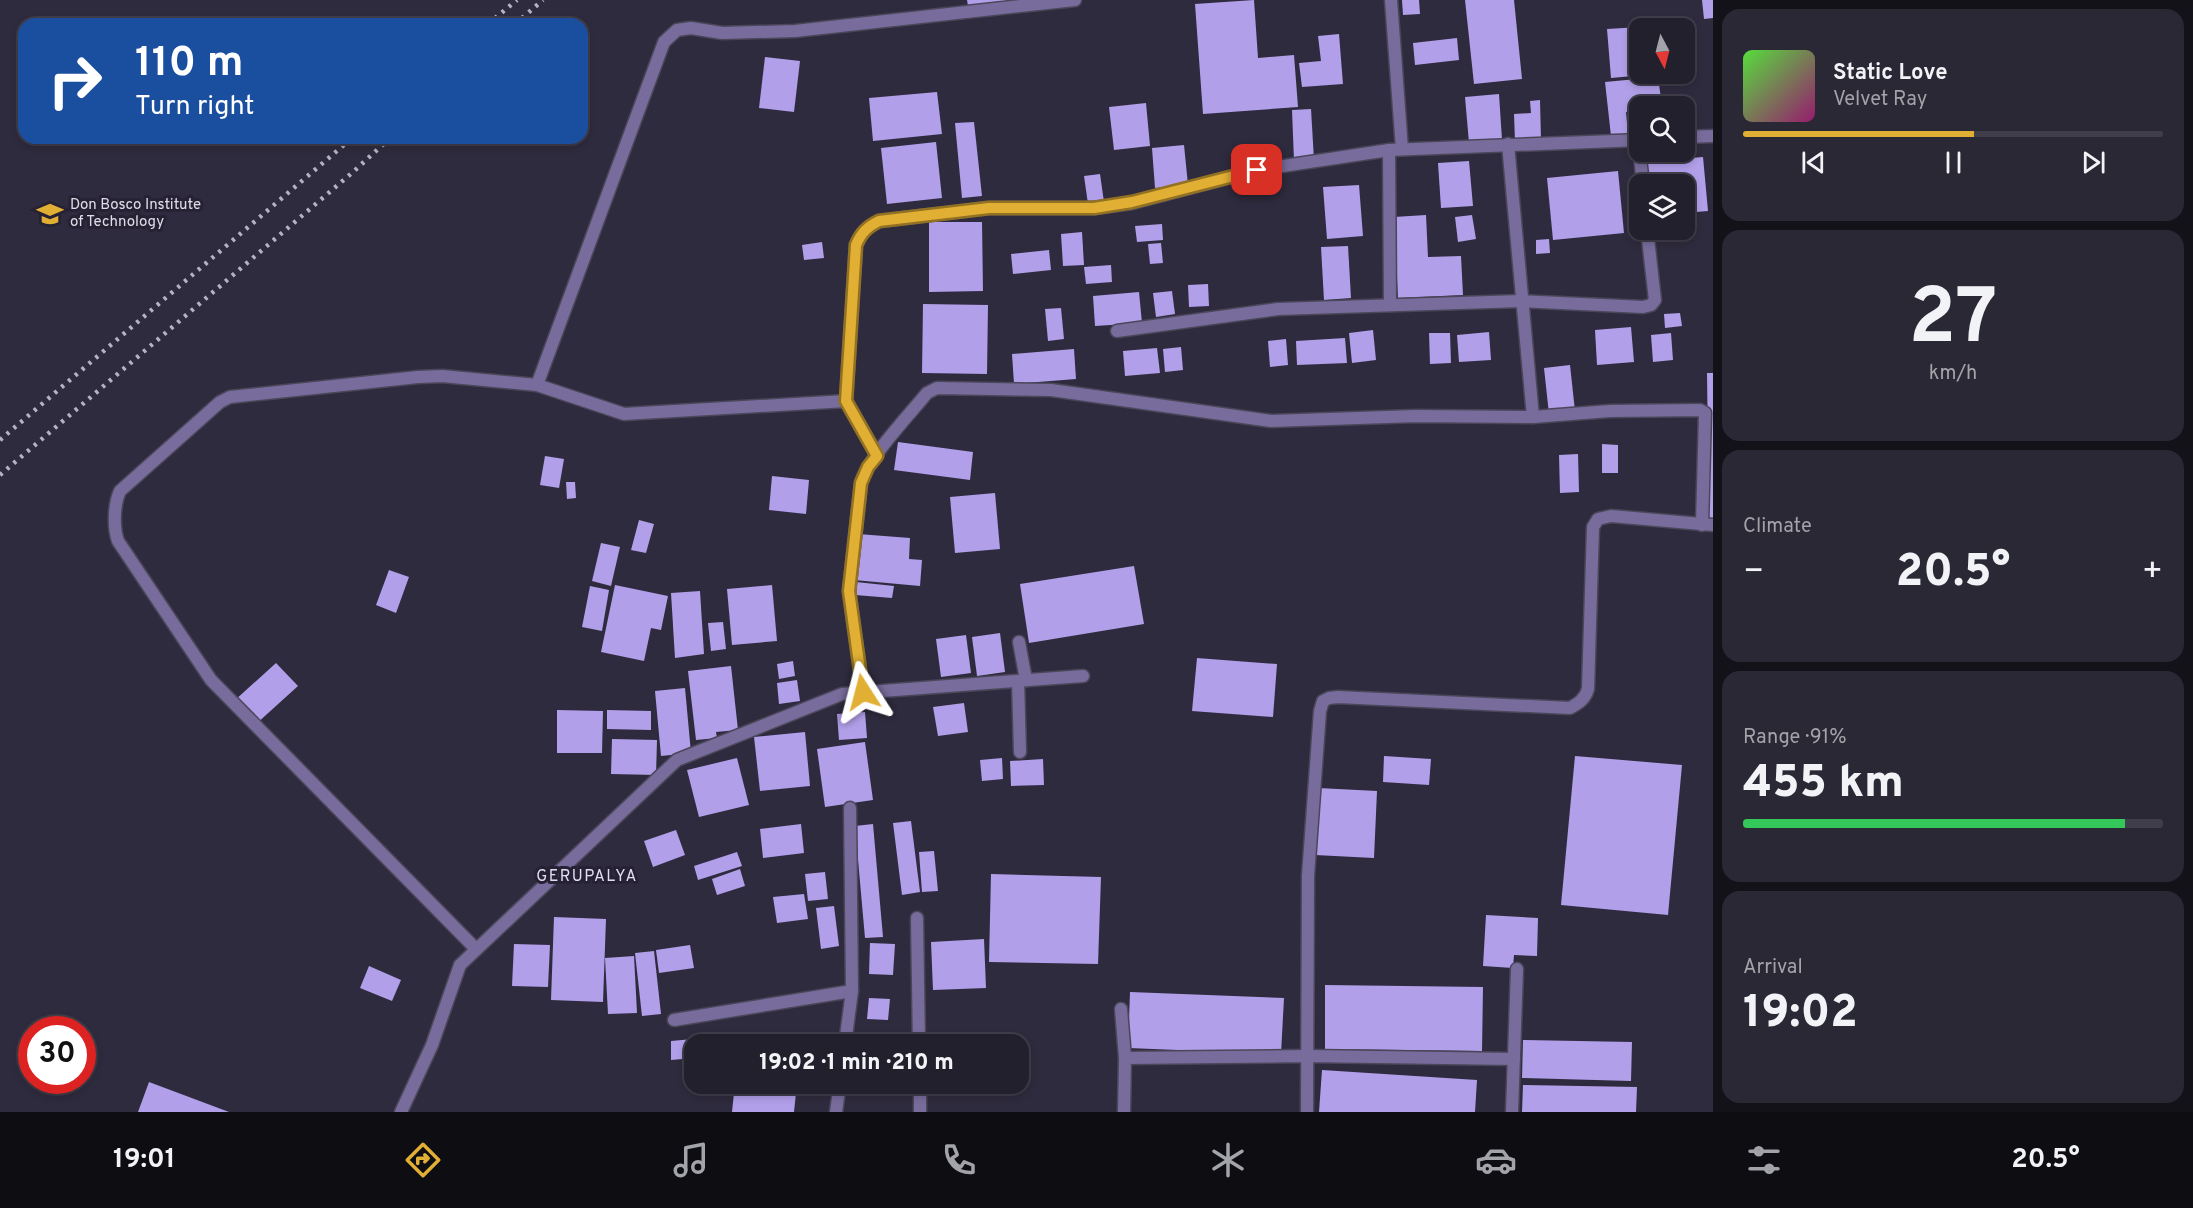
<!DOCTYPE html>
<html lang="en">
<head>
<meta charset="utf-8">
<style>
	body { margin:0; font-family:Overpass,sans-serif; background:#2b2836; color:#f1f3f6; height:100vh; display:flex; flex-direction:column; font-size:22px; white-space:nowrap }
	* { box-sizing:border-box; margin:0 }
	p { font-size:20px; color:#a3a3aa }
	.icon { flex:none; width:33px; height:33px; fill:none; stroke:currentColor; stroke-width:2; stroke-linecap:round; stroke-linejoin:round }
	.map { position:relative; flex:1; overflow:hidden }
	.sheet { display:flex; flex-direction:column; gap:9px; padding:9px; background:#131219; width:480px }
	.sheet>* { flex:none }
	.top-card { position:absolute; left:18px; top:18px; width:570px; height:126px; border-radius:18px; box-shadow:0 3px 9px #0003,0 0 0 2px #403e4a; background:#1a4fa0; color:#fff; overflow:hidden }
	.needle { width:39px; rotate:173deg }
	.tools { position:absolute; left:1629px; top:18px; display:grid; gap:12px }
	.tools a { display:grid; place-items:center; width:66px; height:66px; border-radius:12px; background:#23202e; box-shadow:0 3px 9px #0003,0 0 0 2px #403e4a; font-size:30px }
	.speed { position:absolute; left:18px; top:1016px; display:flex; gap:12px; font-size:30px; font-weight:700; text-align:center }
	.speed>* { display:grid; place-content:center; width:78px; height:78px; border-radius:50%; background:#23202e; box-shadow:0 3px 9px #0003,0 0 0 2px #403e4a; line-height:1 }
	.speed .limit { border:9px solid #d22; background:#fff; color:#111 }
	.pin { position:absolute; display:grid; place-items:center; width:51px; height:51px; color:#fff; margin:-26px; border-radius:12px; box-shadow:0 3px 9px #0006 }
	.me { position:absolute; width:66px; margin:-33px; rotate:351deg; stroke-linejoin:round; filter:drop-shadow(0 0 4px #0008) }
	.turn { display:flex; align-items:center; gap:21px; height:126px; padding:0 18px; font-size:27px }
	.turn .icon { width:78px; height:78px; stroke-width:2.5 }
	.turn b { display:block; font-size:42px; line-height:51px }
	.big { font-size:45px; font-weight:800; line-height:1.1 }
	.sheet .card { flex:1; display:flex; flex-direction:column; justify-content:center; gap:9px; min-width:0; padding:0 21px; border-radius:18px; background:#2b2836 }
	.sheet .dial { align-items:center; gap:0 }
	.dial b { font-size:78px; line-height:1 }
	.song { display:flex; align-items:center; gap:18px }
	.cover { width:72px; height:72px; border-radius:9px; background:linear-gradient(135deg,hsl(110 70% 55%),hsl(320 70% 35%)) }
	.played { height:6px; border-radius:3px; background:linear-gradient(90deg,#e1af34 55%,#403e4a 55%) }
	.keys { display:flex; justify-content:space-around; direction:ltr }
	.heat { display:flex; justify-content:space-between; align-items:center; font-size:33px; direction:ltr }
	.charge { height:9px; border-radius:4px; background:linear-gradient(90deg,#34c759 91%,#403e4a 0) }
	.trip { position:absolute; left:684px; top:1034px; width:345px; height:60px; border-radius:18px; background:#23202e; box-shadow:0 3px 9px #0003,0 0 0 2px #403e4a; font-weight:800; line-height:60px; text-align:center }
	.dock { display:flex; height:96px; justify-content:space-around; align-items:center; background:#0e0d12; color:#a3a3aa }
	.dock .icon { width:42px; height:42px }
	.dock .selected { color:#e1af34 }
	.dock b { font-size:27px; color:#f1f3f6 }
	main { display:flex; flex:1; min-height:0 }
	.map>svg:first-child { display:block }
</style>
</head>
<body>
<main>
<div class="map">
<svg width="1713" height="1112" viewBox="0 0 1713 1112">
	<rect width="100%" height="100%" fill="#2f2b3e"/>
	<g fill="#b19fe9">
		<polygon points="967,0 1006,0 1007,1 968,6"/>
		<polygon points="1254,0 1258,58 1294,55 1298,107 1203,114 1195,4"/>
		<polygon points="1402,0 1419,0 1420,14 1403,15"/>
		<polygon points="1465,0 1514,0 1522,79 1474,84"/>
		<polygon points="1702,0 1713,0 1713,18 1704,19"/>
		<polygon points="1690,23 1694,71 1684,72 1684,28 1641,28 1641,27"/>
		<polygon points="1640,27 1640,74 1644,74 1644,75 1611,78 1607,29"/>
		<polygon points="1339,34 1343,84 1302,87 1299,63 1321,61 1318,36"/>
		<polygon points="1457,38 1459,60 1415,65 1413,43"/>
		<polygon points="765,57 800,61 794,112 759,108"/>
		<polygon points="1658,77 1662,106 1640,106 1640,110 1626,112 1628,134 1611,136 1605,82"/>
		<polygon points="937,92 942,134 873,141 869,98"/>
		<polygon points="1499,94 1502,140 1469,143 1465,97"/>
		<polygon points="1540,100 1541,140 1515,142 1514,114 1531,113 1530,101"/>
		<polygon points="1146,103 1150,146 1114,150 1109,107"/>
		<polygon points="1311,109 1314,160 1294,161 1292,110"/>
		<polygon points="974,122 982,196 962,198 955,123"/>
		<polygon points="936,142 942,198 887,204 881,148"/>
		<polygon points="1184,145 1188,185 1155,188 1152,148"/>
		<polygon points="1703,157 1708,211 1684,213 1684,184 1647,184 1645,162"/>
		<polygon points="1469,161 1473,206 1441,208 1438,163"/>
		<polygon points="1618,171 1624,233 1553,240 1547,178"/>
		<polygon points="1100,174 1104,202 1088,204 1084,176"/>
		<polygon points="1359,185 1363,236 1327,239 1323,187"/>
		<polygon points="1426,215 1428,257 1461,256 1463,295 1398,298 1394,217"/>
		<polygon points="1472,215 1476,239 1458,242 1455,217"/>
		<polygon points="929,222 982,222 983,291 929,292"/>
		<polygon points="1162,224 1163,240 1137,242 1135,226"/>
		<polygon points="1082,232 1084,265 1063,266 1061,234"/>
		<polygon points="1549,239 1550,253 1536,254 1536,240"/>
		<polygon points="822,242 824,258 804,260 802,245"/>
		<polygon points="1161,243 1163,263 1150,264 1148,244"/>
		<polygon points="1348,246 1351,298 1324,300 1321,247"/>
		<polygon points="1049,250 1051,270 1013,274 1011,254"/>
		<polygon points="1111,265 1112,282 1086,284 1084,267"/>
		<polygon points="1208,284 1209,306 1189,307 1188,285"/>
		<polygon points="1172,291 1175,314 1156,317 1153,293"/>
		<polygon points="1139,292 1142,323 1095,326 1093,296"/>
		<polygon points="923,304 988,305 987,374 922,373"/>
		<polygon points="1061,308 1064,339 1048,341 1045,309"/>
		<polygon points="1680,313 1682,326 1665,328 1664,314"/>
		<polygon points="1631,327 1634,362 1597,365 1595,330"/>
		<polygon points="1373,330 1376,360 1352,363 1349,333"/>
		<polygon points="1489,332 1491,360 1459,362 1457,335"/>
		<polygon points="1429,333 1450,333 1451,363 1430,364"/>
		<polygon points="1671,333 1673,360 1653,362 1651,335"/>
		<polygon points="1345,338 1347,363 1297,365 1296,341"/>
		<polygon points="1286,339 1288,365 1270,367 1268,341"/>
		<polygon points="1181,347 1183,370 1165,372 1163,349"/>
		<polygon points="1157,348 1160,373 1125,376 1123,351"/>
		<polygon points="1074,349 1076,379 1014,384 1012,354"/>
		<polygon points="1570,365 1575,411 1549,414 1544,368"/>
		<polygon points="1707,373 1713,373 1713,523 1709,523"/>
		<polygon points="898,442 973,452 970,480 894,470"/>
		<polygon points="1602,444 1618,445 1618,473 1602,473"/>
		<polygon points="1578,454 1579,492 1560,493 1559,455"/>
		<polygon points="545,456 564,459 559,488 540,485"/>
		<polygon points="772,476 809,480 806,514 769,510"/>
		<polygon points="566,482 575,482 576,498 567,499"/>
		<polygon points="995,493 1000,549 955,553 950,497"/>
		<polygon points="639,520 654,524 646,553 631,550"/>
		<polygon points="858,534 910,538 909,559 922,560 920,586 854,580"/>
		<polygon points="601,543 620,547 611,586 592,581"/>
		<polygon points="1134,566 1144,624 1029,643 1020,584"/>
		<polygon points="389,570 409,577 396,613 376,605"/>
		<polygon points="856,582 894,586 892,598 855,595"/>
		<polygon points="615,585 668,596 661,630 651,628 644,661 601,652"/>
		<polygon points="772,585 777,641 732,645 727,589"/>
		<polygon points="590,586 609,590 602,631 582,627"/>
		<polygon points="700,591 704,654 675,658 671,593"/>
		<polygon points="723,622 726,649 711,651 708,623"/>
		<polygon points="1000,633 1005,672 977,676 972,637"/>
		<polygon points="966,635 971,673 941,677 936,639"/>
		<polygon points="1197,658 1277,664 1273,717 1192,711"/>
		<polygon points="793,661 795,676 779,679 777,664"/>
		<polygon points="276,663 298,686 255,725 234,701"/>
		<polygon points="731,666 738,730 716,732 717,738 696,740 688,671"/>
		<polygon points="797,680 800,701 779,704 777,683"/>
		<polygon points="685,688 691,753 661,756 655,691"/>
		<polygon points="964,703 968,732 938,736 933,707"/>
		<polygon points="557,710 603,711 602,753 557,753"/>
		<polygon points="607,710 651,711 651,730 607,729"/>
		<polygon points="865,712 867,738 839,740 837,714"/>
		<polygon points="805,732 810,786 760,791 754,737"/>
		<polygon points="612,739 657,740 656,775 611,774"/>
		<polygon points="865,742 873,800 825,807 817,749"/>
		<polygon points="1384,756 1431,759 1429,785 1383,782"/>
		<polygon points="1575,756 1682,765 1668,915 1561,905"/>
		<polygon points="737,758 749,805 699,817 687,770"/>
		<polygon points="1002,758 1003,779 982,781 980,760"/>
		<polygon points="1043,759 1044,785 1011,786 1010,761"/>
		<polygon points="1318,788 1377,791 1374,858 1315,855"/>
		<polygon points="911,821 920,892 902,895 893,823"/>
		<polygon points="801,824 804,853 763,858 760,829"/>
		<polygon points="873,824 883,937 865,938 855,826"/>
		<polygon points="676,830 685,855 653,867 644,841"/>
		<polygon points="934,851 938,891 922,892 919,852"/>
		<polygon points="737,852 742,866 698,880 694,866"/>
		<polygon points="740,869 745,886 717,895 712,879"/>
		<polygon points="825,872 828,899 808,901 805,874"/>
		<polygon points="991,874 1101,877 1098,964 989,962"/>
		<polygon points="804,894 808,919 777,923 773,897"/>
		<polygon points="834,906 839,946 821,949 816,908"/>
		<polygon points="1486,915 1538,918 1537,956 1514,955 1513,968 1483,966"/>
		<polygon points="554,917 606,919 603,1002 551,1000"/>
		<polygon points="984,939 986,988 933,990 931,942"/>
		<polygon points="870,943 895,944 893,975 869,974"/>
		<polygon points="514,944 550,945 548,987 512,986"/>
		<polygon points="690,945 694,968 659,973 656,950"/>
		<polygon points="654,951 661,1014 642,1016 635,953"/>
		<polygon points="634,956 637,1013 608,1014 605,958"/>
		<polygon points="369,966 401,980 392,1001 360,988"/>
		<polygon points="1325,985 1483,987 1482,1051 1325,1049"/>
		<polygon points="1130,992 1284,998 1281,1054 1128,1048"/>
		<polygon points="869,998 890,999 888,1020 867,1019"/>
		<polygon points="693,1039 694,1058 671,1060 671,1041"/>
		<polygon points="1523,1040 1632,1042 1631,1081 1522,1078"/>
		<polygon points="1322,1070 1477,1080 1475,1112 1319,1112"/>
		<polygon points="149,1082 229,1112 138,1112"/>
		<polygon points="735,1083 797,1083 794,1112 732,1112"/>
		<polygon points="1523,1085 1637,1087 1636,1112 1522,1112"/>
	</g>
	<g fill="none" stroke-linecap="round" stroke-linejoin="round">
		<g stroke="#4b475a" stroke-width="15">
			<g id="minor">
				<polyline points="1391,0 1402,149"/>
				<polyline points="1684,137 1713,136"/>
				<polyline points="1638,140 1643,184"/>
				<polyline points="1508,144 1533,417"/>
				<polyline points="1389,150 1390,305"/>
				<polyline points="1117,331 1278,309 1521,301 1643,307 1651,305 1655,300 1647,230"/>
				<polyline points="537,385 664,42 677,30 691,28 722,33 795,31 1075,0"/>
				<path d="M846,401L856,245C861,233 867,227 879,221L989,208H1094L1132,203L1257,170L1389,150L1640,140"/>
				<polyline points="1019,642 1026,680"/>
				<polyline points="1018,681 1020,752"/>
				<path d="M863,692L849,591L861,483C867,459 910,414 927,393L937,388L1051,390L1271,421L1416,416L1533,417L1610,411L1700,410L1705,413L1702,525"/>
				<polyline points="917,918 919,1044"/>
				<path d="M476,949L211,680L118,541C113,527 114,504 120,491L220,402L230,397L418,377L442,376L537,385L624,414L846,401L877,455"/>
				<polyline points="1121,1009 1125,1058 1124,1112"/>
				<polyline points="674,1020 852,991"/>
				<polyline points="845,1044 852,991 850,808"/>
				<polyline points="1125,1058 1307,1056 1514,1059"/>
				<polyline points="920,1083 920,1112"/>
				<polyline points="401,1112 432,1045 460,965 677,760 842,694 1083,676"/>
				<polyline points="836,1112 840,1083"/>
				<path d="M1307,1112L1308,876L1320,711L1323,701L1329,698L1338,697L1570,708C1579,703 1585,699 1588,689L1593,527L1598,519L1611,516L1713,525"/>
				<polyline points="1512,1112 1517,969"/>
			</g>
		</g>
		<use href="#minor" stroke="#786c9c" stroke-width="12"/>
		<g stroke="#b5b2c1" stroke-width="4.5" stroke-dasharray="3 6" stroke-linecap="butt">
			<polyline points="488,24 517,0"/>
			<polyline points="515,24 543,0"/>
			<polyline points="0,440 352,138"/>
			<polyline points="0,475 353,172 390,138"/>
		</g>
	</g>
	<g fill="none" stroke-linecap="round" stroke-linejoin="round">
		<g stroke="#927222" stroke-width="15">
			<path id="route" d="M863,692L849,591L861,483L868,467L877,456L846,401L856,245C861,233 867,227 879,221L989,208H1094L1132,202L1257,170"/>
		</g>
		<use href="#route" stroke="#e1af34" stroke-width="10"/>
	</g>
	<defs>
		<g id="university-bare" transform="scale(2.07)"><path d="M0-5L7-2L0 1L-7-2ZM-4 1L0 2.5L4 1V4Q0 6-4 4Z" fill="#e1af34" stroke="#262133" stroke-width="2.5" paint-order="stroke"/></g>
	</defs>
	<g fill-rule="evenodd">
		<use href="#university-bare" x="50" y="214"/>
	</g>
	<g text-anchor="middle" dominant-baseline="central" stroke-width="6" stroke-linejoin="round" paint-order="stroke">
		<g font-size="15" fill="#e0ddea" stroke="#262133" text-anchor="start">
			<text x="70" y="205">Don Bosco Institute<tspan x="70" dy="17">of Technology</tspan></text>
		</g>
		<g font-size="16" letter-spacing="1.5" fill="#e2ddf6" stroke="#262133">
			<text x="587" y="877">GERUPALYA</text>
		</g>
	</g>
</svg>
<div class="tools">
<a><svg class="needle" viewBox="-14 -14 28 28"><path d="M0-13l5 13h-10z" fill="#e53935"/><path d="M0 13l5-13h-10z" fill="#a3a3aa"/></svg></a>
<a><svg class="icon" aria-label="search" viewBox="0 0 24 24"><circle cx="10" cy="10" r="6"/><path d="M15 15l6 6"/></svg></a>
<a><svg class="icon" aria-label="layers" viewBox="0 0 24 24"><path d="M12 4l9 5-9 5-9-5zM3 14l9 5 9-5"/></svg></a>
</div>
<div class="speed"><div class="limit">30</div></div>
<div class="pin" style="left:1257px;top:170px;background:#d93025"><svg class="icon" aria-label="arrive" viewBox="0 0 24 24"><path d="M6 21V4h12l-3 4 3 4H6"/></svg></div>
<svg class="me" style="left:863px;top:692px" viewBox="-20 -20 40 40"><path d="M0-17L14 15 0 8-14 15z" fill="#e1af34" stroke="#fff" stroke-width="4"/></svg>
<div class="trip">19:02 · 1 min · 210 m</div>
<div class="top-card">
<div class="turn"><svg class="icon" aria-label="right" viewBox="0 0 24 24"><path d="M7 20v-9h11M14 6l5 5-5 5"/></svg><div><b>110 m</b>Turn right</div></div>
</div>
</div>
<section class="sheet">
<div class="card">
<div class="song"><i class="cover"></i><div><b>Static Love</b><p>Velvet Ray</p></div></div>
<div class="played"></div>
<div class="keys"><svg class="icon" aria-label="previous" viewBox="0 0 24 24"><path d="M18 5L8 12l10 7zM5 5v14"/></svg><svg class="icon" aria-label="pause" viewBox="0 0 24 24"><path d="M8 5v14M16 5v14"/></svg><svg class="icon" aria-label="next" viewBox="0 0 24 24"><path d="M6 5l10 7-10 7zM19 5v14"/></svg></div>
</div>
<div class="card dial"><b>27</b><p>km/h</p></div>
<div class="card"><p>Climate</p>
<div class="heat"><a>−</a><b class="big">20.5°</b><a>+</a></div>
</div>
<div class="card"><p>Range · 91%</p><b class="big">455 km</b><div class="charge"></div></div>
<div class="card"><p>Arrival</p><b class="big">19:02</b></div>
</section>
</main>
<nav class="dock">
<b>19:01</b>
<svg class="icon selected" aria-label="directions" viewBox="0 0 24 24"><path d="M12 3l9 9-9 9-9-9zM9 14v-3h6M13 9l2 2-2 2"/></svg>
<svg class="icon" aria-label="music" viewBox="0 0 24 24"><path d="M9 18V5l10-2v13"/><circle cx="6" cy="18" r="3"/><circle cx="16" cy="16" r="3"/></svg>
<svg class="icon" aria-label="phone" viewBox="0 0 24 24"><path d="M5 4h4l2 5-3 2q2 4 5 5l2-3 5 2v4C11 20 4 13 5 4z"/></svg>
<svg class="icon" aria-label="climate" viewBox="0 0 24 24"><path d="M12 3v18M4 7l16 10M4 17L20 7"/></svg>
<svg class="icon" aria-label="car" viewBox="0 0 24 24"><path d="M5 17H2v-5l4-1 3-4h7l3 4 3 1v5h-3M9 17h6M6 11h13"/><circle cx="7" cy="17" r="2"/><circle cx="17" cy="17" r="2"/></svg>
<svg class="icon" aria-label="filters" viewBox="0 0 24 24"><path d="M4 7h16M4 17h16"/><circle cx="9" cy="7" r="2"/><circle cx="15" cy="17" r="2"/></svg>
<b>20.5°</b>
</nav>
</body>
</html>
